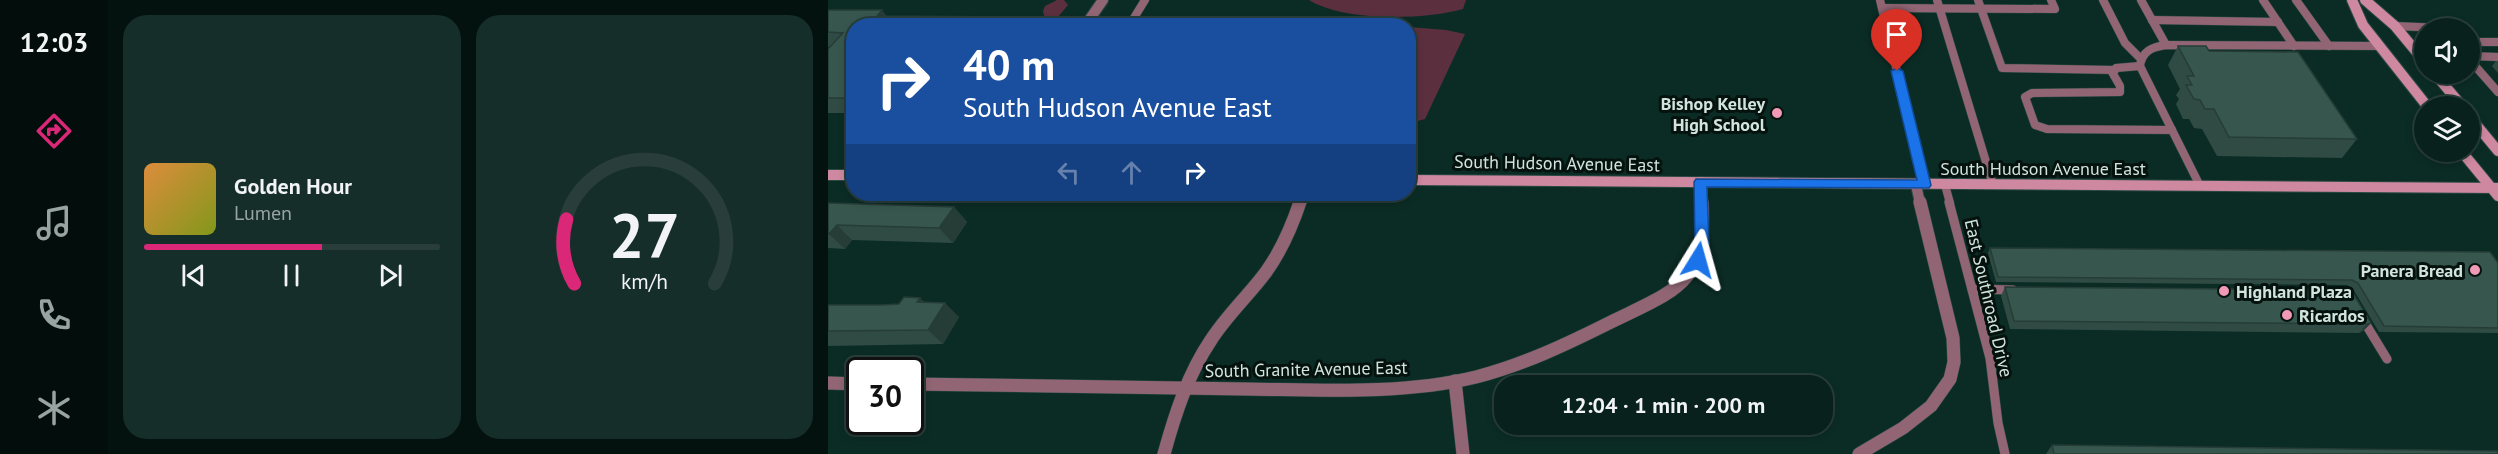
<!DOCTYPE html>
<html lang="en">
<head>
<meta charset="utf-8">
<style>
	body { margin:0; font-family:"PT Sans",sans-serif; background:#162e29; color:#f1f3f6; height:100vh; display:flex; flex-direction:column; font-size:22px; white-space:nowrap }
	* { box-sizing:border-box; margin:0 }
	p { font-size:20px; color:#98a3a3 }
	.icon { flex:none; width:33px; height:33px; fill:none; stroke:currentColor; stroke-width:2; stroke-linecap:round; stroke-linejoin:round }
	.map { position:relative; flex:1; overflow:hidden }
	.side { display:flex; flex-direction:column; gap:15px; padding:15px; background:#04120f; width:720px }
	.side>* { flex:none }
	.guide { position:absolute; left:18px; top:18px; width:570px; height:183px; border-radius:24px; box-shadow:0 3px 9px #0003,0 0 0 2px #293e3b; background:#1a4fa0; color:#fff; overflow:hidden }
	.fabs { position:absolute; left:1586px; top:18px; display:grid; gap:12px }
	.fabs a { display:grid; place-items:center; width:66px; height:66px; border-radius:50%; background:#08211c; box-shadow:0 3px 9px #0003,0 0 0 2px #293e3b; font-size:30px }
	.speed { position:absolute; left:18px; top:357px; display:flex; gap:12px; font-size:30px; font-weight:700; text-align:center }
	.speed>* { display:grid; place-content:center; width:78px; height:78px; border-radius:50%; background:#08211c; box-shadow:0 3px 9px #0003,0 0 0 2px #293e3b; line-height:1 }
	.speed .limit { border:3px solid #111; border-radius:9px; background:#fff; color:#111 }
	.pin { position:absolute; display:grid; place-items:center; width:51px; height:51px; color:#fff; margin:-62px -26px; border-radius:50% 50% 50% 0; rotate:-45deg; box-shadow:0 0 6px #0007 }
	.pin .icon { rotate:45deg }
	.me { position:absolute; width:66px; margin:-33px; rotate:8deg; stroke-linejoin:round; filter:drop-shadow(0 0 4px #0008) }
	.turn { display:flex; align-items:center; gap:21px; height:126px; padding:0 18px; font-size:27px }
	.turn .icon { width:78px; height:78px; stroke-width:2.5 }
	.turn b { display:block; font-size:42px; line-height:51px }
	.lanes { display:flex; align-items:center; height:57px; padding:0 18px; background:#0003; justify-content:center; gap:30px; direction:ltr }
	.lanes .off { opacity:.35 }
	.side .card { flex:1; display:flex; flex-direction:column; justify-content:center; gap:9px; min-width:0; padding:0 21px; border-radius:24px; background:#162e29 }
	.side .dial { align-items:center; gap:0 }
	.dial svg { height:156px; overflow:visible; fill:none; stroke:#293e3b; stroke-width:7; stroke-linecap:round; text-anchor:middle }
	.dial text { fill:#f1f3f6; stroke:none }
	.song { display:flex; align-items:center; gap:18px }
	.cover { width:72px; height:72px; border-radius:9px; background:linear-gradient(135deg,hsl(30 70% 55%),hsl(70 70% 35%)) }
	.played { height:6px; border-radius:3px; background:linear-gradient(90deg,#db2777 60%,#293e3b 60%) }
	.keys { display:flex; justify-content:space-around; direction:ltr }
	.side .tiles { flex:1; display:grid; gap:15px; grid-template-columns:repeat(2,1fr) }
	.trip { position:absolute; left:666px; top:375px; width:339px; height:60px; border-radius:24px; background:#08211c; box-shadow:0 3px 9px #0003,0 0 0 2px #293e3b; font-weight:800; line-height:60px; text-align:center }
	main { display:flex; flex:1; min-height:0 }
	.tabs { display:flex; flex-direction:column; width:108px; justify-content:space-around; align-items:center; background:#030d0b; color:#98a3a3 }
	.tabs .icon { width:42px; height:42px }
	.tabs .selected { color:#db2777 }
	.tabs b { font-size:27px; color:#f1f3f6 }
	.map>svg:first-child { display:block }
</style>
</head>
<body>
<main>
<nav class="tabs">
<b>12:03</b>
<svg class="icon selected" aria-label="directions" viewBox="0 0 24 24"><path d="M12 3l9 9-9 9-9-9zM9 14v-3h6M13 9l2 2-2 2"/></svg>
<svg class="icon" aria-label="music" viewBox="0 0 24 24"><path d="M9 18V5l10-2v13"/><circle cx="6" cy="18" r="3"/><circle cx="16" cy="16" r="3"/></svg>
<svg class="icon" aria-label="phone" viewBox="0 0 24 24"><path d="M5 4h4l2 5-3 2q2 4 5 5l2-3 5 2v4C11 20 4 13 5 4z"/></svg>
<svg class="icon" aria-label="climate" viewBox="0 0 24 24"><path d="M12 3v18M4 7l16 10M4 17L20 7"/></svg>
</nav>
<section class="side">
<div class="tiles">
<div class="card">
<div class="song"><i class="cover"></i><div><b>Golden Hour</b><p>Lumen</p></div></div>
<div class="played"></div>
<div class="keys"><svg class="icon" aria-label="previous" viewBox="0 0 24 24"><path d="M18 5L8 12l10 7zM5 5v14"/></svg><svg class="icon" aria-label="pause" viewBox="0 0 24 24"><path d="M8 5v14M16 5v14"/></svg><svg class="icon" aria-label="next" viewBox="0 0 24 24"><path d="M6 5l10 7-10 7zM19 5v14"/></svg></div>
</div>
<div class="card dial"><svg viewBox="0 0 100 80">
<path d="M14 69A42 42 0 1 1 86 69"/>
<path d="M14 69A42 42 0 0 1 10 36" stroke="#db2777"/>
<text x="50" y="56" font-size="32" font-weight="700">27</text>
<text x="50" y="72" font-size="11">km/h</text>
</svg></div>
</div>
</section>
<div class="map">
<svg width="1670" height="454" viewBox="0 0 1670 454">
	<rect width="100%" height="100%" fill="#0b2c25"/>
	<g fill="#5b2f3e">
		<polygon points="229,0 236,0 240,5 230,17 217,20 215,11 217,6"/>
		<path d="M481,0H638L635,9C597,20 516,22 481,0Z"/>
		<polygon points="581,27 618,30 637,34 597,119 582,123"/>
	</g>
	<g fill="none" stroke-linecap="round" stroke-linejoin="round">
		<g stroke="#2b4943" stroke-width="9">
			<g id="lane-far1">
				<polyline points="1052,0 1096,185"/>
				<polyline points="1109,0 1165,185"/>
				<polyline points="1150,0 1174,68 1287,70"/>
				<polyline points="1275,0 1297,43 1312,58"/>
				<polyline points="1313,0 1338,45"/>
				<polyline points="1435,0 1466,46"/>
				<polyline points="1468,0 1501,46"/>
				<polyline points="1054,8 1227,9 1223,0"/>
				<polyline points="1324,20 1450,22"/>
				<polyline points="301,26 317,0"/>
				<polyline points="1567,26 1614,28"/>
				<polyline points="1641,42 1670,42"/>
				<polyline points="1641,56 1670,57"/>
				<polyline points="1641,59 1670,92"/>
				<polyline points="1312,66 1288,68 1284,72 1292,86 1292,92 1204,93 1197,97 1207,125 1219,129 1344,130"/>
				<polyline points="1117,185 1122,203"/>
				<path d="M1372,186L1312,66C1314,51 1324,47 1338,45L1551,46"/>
			</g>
		</g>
		<g stroke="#2b4943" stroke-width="10">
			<g id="lane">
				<polyline points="1121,202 1162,358 1170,423 1177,454"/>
				<polyline points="1144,289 1185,290"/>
				<polyline points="1534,318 1559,359"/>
			</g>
		</g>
		<g stroke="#2b4943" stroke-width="12">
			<g id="street-far1">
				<polyline points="257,26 275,0"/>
				<polyline points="873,182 874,203"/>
				<polyline points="1088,185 1092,203"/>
				<polyline points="472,203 475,194"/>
			</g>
		</g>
		<g stroke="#2b4943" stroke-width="14">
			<g id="street">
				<polyline points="627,381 635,454"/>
				<polyline points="0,383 32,384"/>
				<path d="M82,384C194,386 306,388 418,389C494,390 573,395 648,377C695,365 739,344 783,322C848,290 879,284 874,202"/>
				<path d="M336,454C347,414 360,374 383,340C399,315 421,295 438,272C453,251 464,226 472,202"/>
				<polyline points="1031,454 1075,428 1103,406 1122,379 1126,362 1125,338 1092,202"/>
			</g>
		</g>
		<g stroke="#2b4943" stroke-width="12">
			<g id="secondary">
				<polyline points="1524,0 1535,25 1599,106"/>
				<polyline points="1537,0 1567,26 1596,61"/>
				<polyline points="1607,74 1634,106"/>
				<polyline points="1641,116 1670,151"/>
				<polyline points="1634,152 1670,196"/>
				<polyline points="0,175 26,175"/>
				<polyline points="580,180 1670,188"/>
			</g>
		</g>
		<use href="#lane-far1" stroke="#916573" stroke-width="8"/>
		<use href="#lane" stroke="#916573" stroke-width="9"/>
		<use href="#street-far1" stroke="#916573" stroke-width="10"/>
		<use href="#street" stroke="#916573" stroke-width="13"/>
		<use href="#secondary" stroke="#ce889f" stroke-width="10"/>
	</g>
	<g fill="#2f4b43">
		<polygon points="0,10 26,26 26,113 0,113 0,49 2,47 0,47"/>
		<polygon points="1350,46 1381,51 1529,139 1514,158 1389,156 1374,129 1366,128 1361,119 1355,119 1348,104 1351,99 1348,95 1352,89 1340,65"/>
		<polygon points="1668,61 1670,61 1670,73 1664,66"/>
		<polygon points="0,203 126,207 139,222 125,243 24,240 17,249 0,248"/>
		<polygon points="1162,248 1670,263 1670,333 1551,332 1525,289 1519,285 1168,282 1160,253"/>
		<polygon points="1177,287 1543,323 1535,331 1531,333 1182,329 1173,296"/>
		<polygon points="97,303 131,317 115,344 0,346 0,305 54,305"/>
		<polygon points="1224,445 1670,454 1218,454"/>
	</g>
	<g fill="#263d37">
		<polygon points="54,10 66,25 49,16"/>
		<polygon points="184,17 189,26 177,26"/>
		<polygon points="126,207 139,222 125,243 111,228"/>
		<polygon points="9,225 24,240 17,249 1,234"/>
		<polygon points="92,298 107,312 89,302"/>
		<polygon points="117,303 131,317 115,344 100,330"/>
		<polygon points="1543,323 1535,331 1531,333 1539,324"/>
	</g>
	<g fill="#37574e" stroke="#263d37" stroke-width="1.5">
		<polygon points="0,10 54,10 49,16 184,17 177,26 26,26 26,98 0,98 0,49 15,33 0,32"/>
		<polygon points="1350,46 1378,46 1381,51 1470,52 1529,139 1401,137 1386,109 1377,109 1372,100 1366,99 1358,85 1364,85 1359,76 1366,76"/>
		<polygon points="0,203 126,207 111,228 9,225 1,234 0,234"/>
		<polygon points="1162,248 1662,252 1670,263 1670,328 1556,326 1530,283 1524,280 1170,277"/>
		<polygon points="1177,287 1523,290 1543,323 1539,324 1186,321"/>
		<polygon points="76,297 92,298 89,302 117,303 100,330 0,331 0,305 54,305 71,304"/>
		<polygon points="1224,445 1670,451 1670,454 1226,454"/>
	</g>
	<polygon fill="#1a73e8" stroke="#114b97" stroke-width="1.5" points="1069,68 1075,71 1103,185 1101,188 879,187 881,244 875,264 865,264 863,260 867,244 866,182 868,179 1089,180 1063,71"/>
	<g fill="#f09ab6" stroke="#05120e" stroke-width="2">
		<circle cx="949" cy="113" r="6"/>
		<circle cx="1647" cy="270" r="6"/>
		<circle cx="1396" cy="291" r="6"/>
		<circle cx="1459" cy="315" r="6"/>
	</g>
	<g text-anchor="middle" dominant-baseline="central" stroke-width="6" stroke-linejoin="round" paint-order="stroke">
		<g font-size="18" font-weight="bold" fill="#d2e4de" stroke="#05120e" text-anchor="end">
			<text x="937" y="103">Bishop Kelley<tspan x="937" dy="21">High School</tspan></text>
			<text x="1635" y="270">Panera Bread</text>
			<text x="1408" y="291" text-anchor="start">Highland Plaza</text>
			<text x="1471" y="315" text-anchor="start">Ricardos</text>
		</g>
		<g font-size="18" fill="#d2e4de" stroke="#05120e">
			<text transform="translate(729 163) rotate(1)">South Hudson Avenue East</text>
			<text x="1215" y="168">South Hudson Avenue East</text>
			<text transform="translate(1161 298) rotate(77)">East Southroad Drive</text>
			<text transform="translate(478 369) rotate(-1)">South Granite Avenue East</text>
		</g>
	</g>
</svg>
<div class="fabs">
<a><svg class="icon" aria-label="sound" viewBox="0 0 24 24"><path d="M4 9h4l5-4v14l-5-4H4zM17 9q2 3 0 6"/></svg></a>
<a><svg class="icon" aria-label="layers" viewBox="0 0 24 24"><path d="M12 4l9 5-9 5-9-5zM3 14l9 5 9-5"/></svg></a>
</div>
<div class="speed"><div class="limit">30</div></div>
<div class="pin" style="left:1069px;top:71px;background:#d93025"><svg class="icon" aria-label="arrive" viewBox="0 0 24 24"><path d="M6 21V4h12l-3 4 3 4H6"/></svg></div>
<svg class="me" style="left:870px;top:260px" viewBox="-20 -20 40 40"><path d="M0-17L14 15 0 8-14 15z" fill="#1a73e8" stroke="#fff" stroke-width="4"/></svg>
<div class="trip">12:04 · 1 min · 200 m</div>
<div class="guide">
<div class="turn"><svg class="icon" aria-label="right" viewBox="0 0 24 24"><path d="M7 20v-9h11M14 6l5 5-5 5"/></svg><div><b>40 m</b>South Hudson Avenue East</div></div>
<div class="lanes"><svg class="icon off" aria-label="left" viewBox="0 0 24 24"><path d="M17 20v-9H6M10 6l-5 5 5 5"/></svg><svg class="icon off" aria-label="ahead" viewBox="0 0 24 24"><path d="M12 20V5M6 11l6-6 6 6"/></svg><svg class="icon" aria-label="right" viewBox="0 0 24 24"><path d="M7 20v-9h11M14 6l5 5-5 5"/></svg></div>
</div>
</div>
</main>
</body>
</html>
